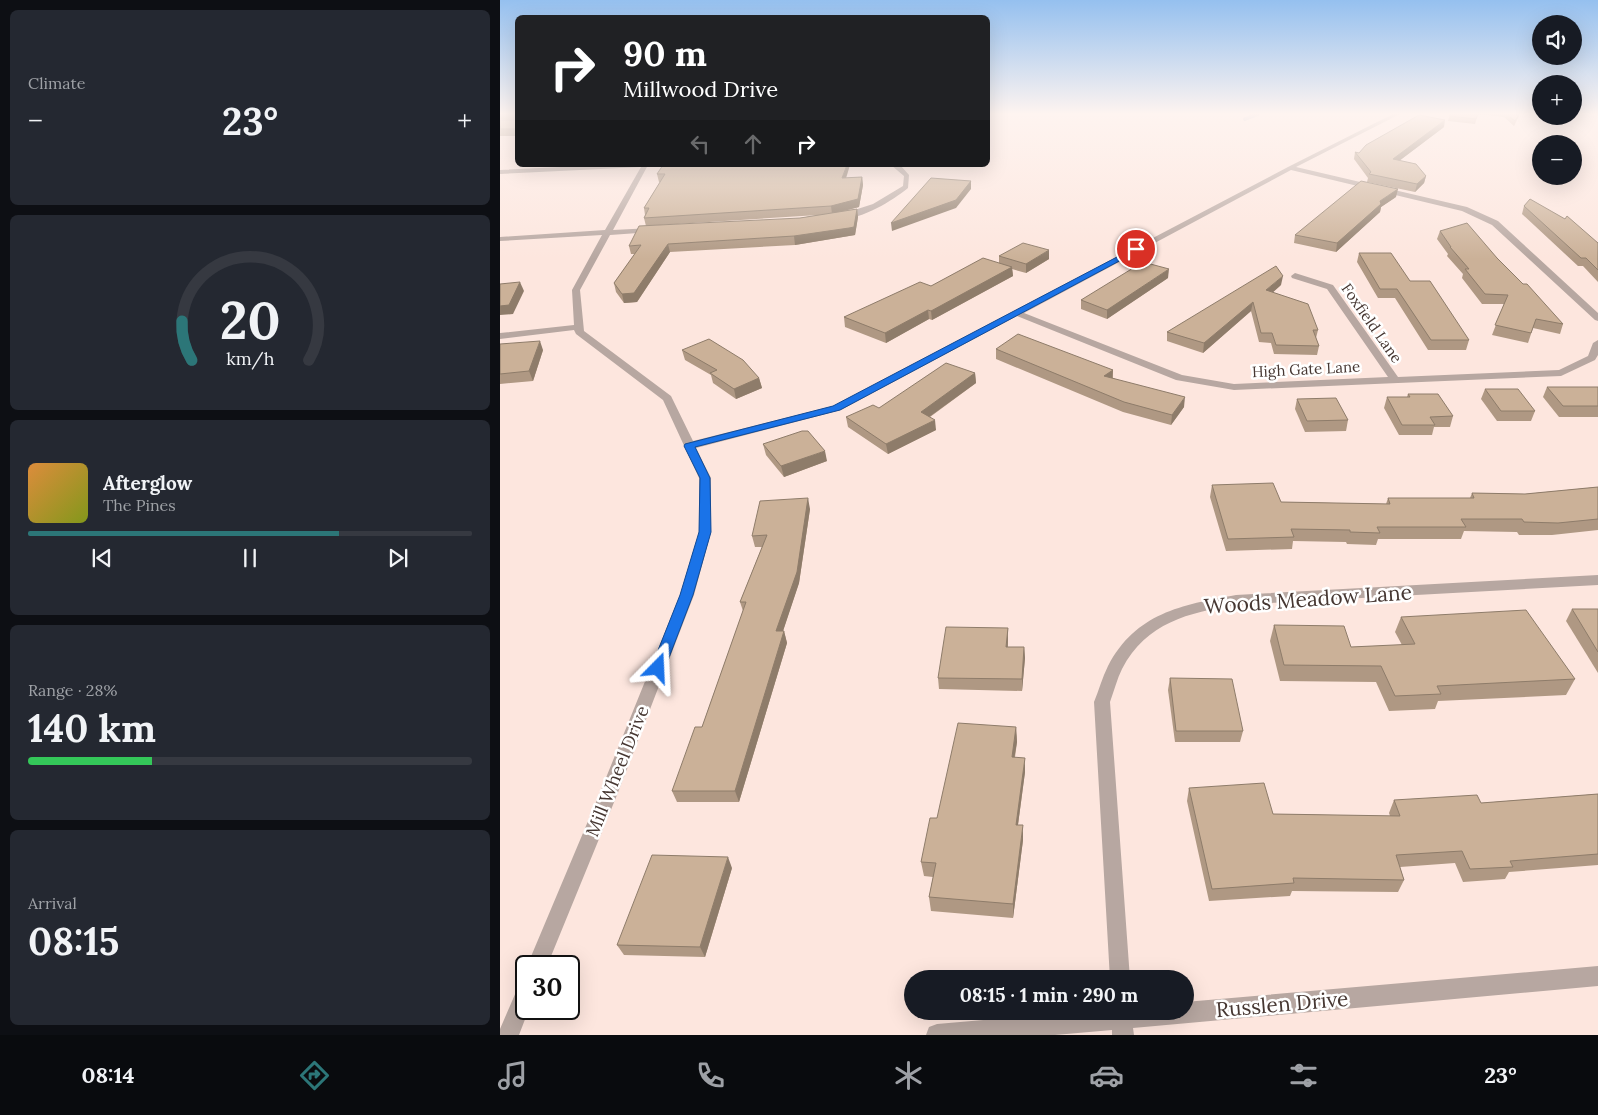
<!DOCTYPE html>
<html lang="en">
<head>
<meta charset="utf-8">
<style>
	body { margin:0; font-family:Lora,serif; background:#242831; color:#f1f3f6; height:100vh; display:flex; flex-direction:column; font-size:19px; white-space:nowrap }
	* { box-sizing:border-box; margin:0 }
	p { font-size:16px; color:#9ea1a6 }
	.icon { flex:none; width:28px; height:28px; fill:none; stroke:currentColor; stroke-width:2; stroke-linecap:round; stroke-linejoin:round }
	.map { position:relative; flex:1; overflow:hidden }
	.sheet { display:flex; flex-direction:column; gap:10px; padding:10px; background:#0d0f14; width:500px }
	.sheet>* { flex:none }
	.top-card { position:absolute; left:15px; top:15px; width:475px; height:152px; border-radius:8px; box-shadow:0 5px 20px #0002; background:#202124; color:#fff; overflow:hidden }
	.controls { position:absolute; left:1032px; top:15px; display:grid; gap:10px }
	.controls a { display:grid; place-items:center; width:50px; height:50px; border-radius:50%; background:#171b24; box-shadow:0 5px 20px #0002; font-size:25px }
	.speed { position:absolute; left:15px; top:955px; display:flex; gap:10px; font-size:25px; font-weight:700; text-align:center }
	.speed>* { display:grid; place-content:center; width:65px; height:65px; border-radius:50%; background:#171b24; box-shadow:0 5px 20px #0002; line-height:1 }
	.speed .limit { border:2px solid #111; border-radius:8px; background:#fff; color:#111 }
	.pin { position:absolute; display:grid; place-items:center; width:42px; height:42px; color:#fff; margin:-21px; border:2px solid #fff; border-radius:50%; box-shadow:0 1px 5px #0007 }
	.me { position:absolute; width:55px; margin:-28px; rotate:21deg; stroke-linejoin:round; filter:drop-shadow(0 0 4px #0008) }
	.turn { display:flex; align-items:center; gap:18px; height:105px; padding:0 25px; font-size:22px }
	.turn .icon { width:65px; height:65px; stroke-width:2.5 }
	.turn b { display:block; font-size:35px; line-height:42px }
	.lanes { display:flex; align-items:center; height:48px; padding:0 25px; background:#0003; justify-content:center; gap:25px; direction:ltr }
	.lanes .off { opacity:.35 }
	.big { font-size:38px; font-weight:800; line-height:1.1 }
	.sheet .tile { flex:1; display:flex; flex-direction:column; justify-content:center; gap:8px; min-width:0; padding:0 18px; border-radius:8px; background:#242831 }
	.sheet .dial { align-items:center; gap:0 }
	.dial svg { height:130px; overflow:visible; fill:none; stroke:#363941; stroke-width:7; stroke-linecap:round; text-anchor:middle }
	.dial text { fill:#f1f3f6; stroke:none }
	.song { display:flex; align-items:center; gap:15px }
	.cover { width:60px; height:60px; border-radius:8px; background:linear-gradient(135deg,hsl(30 70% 55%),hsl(70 70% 35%)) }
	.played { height:5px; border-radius:2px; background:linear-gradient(90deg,#2c7678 70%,#363941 70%) }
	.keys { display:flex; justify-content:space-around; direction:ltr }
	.heat { display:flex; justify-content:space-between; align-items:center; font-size:28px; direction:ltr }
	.charge { height:8px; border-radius:4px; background:linear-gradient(90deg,#34c759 28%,#363941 0) }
	.trip { position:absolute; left:404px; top:970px; width:290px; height:50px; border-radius:25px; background:#171b24; box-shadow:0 5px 20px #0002; font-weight:800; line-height:50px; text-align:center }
	.menu { display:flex; height:80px; justify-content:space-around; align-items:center; background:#090b0e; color:#9ea1a6 }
	.menu .icon { width:35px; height:35px }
	.menu .active { color:#2c7678 }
	.menu b { font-size:22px; color:#f1f3f6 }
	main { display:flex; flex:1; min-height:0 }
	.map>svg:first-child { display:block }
</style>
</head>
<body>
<main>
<section class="sheet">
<div class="tile"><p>Climate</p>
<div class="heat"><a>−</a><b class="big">23°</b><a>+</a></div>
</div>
<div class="tile dial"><svg viewBox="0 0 100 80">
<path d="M14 69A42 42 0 1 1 86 69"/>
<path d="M14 69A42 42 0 0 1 8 45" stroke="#2c7678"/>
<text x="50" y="56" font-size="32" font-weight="700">20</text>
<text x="50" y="72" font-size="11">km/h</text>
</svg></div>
<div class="tile">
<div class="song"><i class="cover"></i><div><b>Afterglow</b><p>The Pines</p></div></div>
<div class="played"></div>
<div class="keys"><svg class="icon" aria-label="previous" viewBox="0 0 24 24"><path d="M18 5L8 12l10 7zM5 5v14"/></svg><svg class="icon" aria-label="pause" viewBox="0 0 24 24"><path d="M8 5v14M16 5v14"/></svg><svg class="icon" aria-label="next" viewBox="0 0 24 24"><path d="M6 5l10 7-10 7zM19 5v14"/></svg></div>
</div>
<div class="tile"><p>Range · 28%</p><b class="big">140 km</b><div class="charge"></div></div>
<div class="tile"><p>Arrival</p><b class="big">08:15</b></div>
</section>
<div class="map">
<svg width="1098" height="1035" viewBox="0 0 1098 1035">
	<rect width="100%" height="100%" fill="#fde6de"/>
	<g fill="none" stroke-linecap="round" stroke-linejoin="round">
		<polyline stroke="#96a3bd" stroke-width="4" points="745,119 758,114"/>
		<g fill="#b7a7a1" fill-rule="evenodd">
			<polygon points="893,114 900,114 796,167 967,207 998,221 1098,313 1098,321 1095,320 992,225 962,211 791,170 524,313 682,375 734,384 888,377 827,289 792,278 791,276 795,273 833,285 898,377 1059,370 1088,356 1093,343 1098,340 1098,355 1095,360 1061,376 734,390 676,380 517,316 341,410 196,448 211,478 211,532 194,595 117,795 47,966 27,966 99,795 180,595 199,532 199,478 163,400 76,334 74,330 0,339 0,333 74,325 72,290 102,235 0,241 0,237 105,230 141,167 0,174 0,170 103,165 148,165 113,230 152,228 156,230 152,232 110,235 80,290 84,331 171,396 193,441 333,406 788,167"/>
			<path d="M391,165L401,166L409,175L408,188C392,201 361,220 339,219V215L373,204L403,186L404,176Z"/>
			<path d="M1098,575V585L736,605C688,613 647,622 622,669C617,679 614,691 610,702L630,979H610L594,702C599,690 602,678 608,666C636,613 681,605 736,595Z"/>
			<polygon points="1098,966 1098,986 633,1028 634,1035 612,1035 612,1030 555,1035 426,1035 429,1027 437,1024 585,1011 685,1011 685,1002"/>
			<polygon points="26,982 26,1009 29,1009 19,1035 0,1035 0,1029 19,985"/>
		</g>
	</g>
	<g fill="#af9883">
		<polygon points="0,114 18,114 18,136 0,136 0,120 16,120 0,119"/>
		<polygon points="950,114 1020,114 1014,126 1004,117 978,114 975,124 948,121"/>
		<polygon points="944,127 899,161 926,176 924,183 915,192 867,182 868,178 854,159 855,152 859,153"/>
		<polygon points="157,174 346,178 362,177 363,185 359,207 347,210 357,209 358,217 355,235 295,245 170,252 137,302 124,303 116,292 114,283 135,254 131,254 129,246 318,215 146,226 144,218 145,215 144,208 160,182 159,182"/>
		<polygon points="896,197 881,207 880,212 836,252 794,243 795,235"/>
		<polygon points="1024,206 1098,243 1098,282 1083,266 1078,266 1022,214"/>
		<polygon points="940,231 997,258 1063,324 1060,334 1033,328 1028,343 992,335 1004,304 982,304 962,278 963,274 947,256 948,254 937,239"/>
		<polygon points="859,253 910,281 969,340 966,350 928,350 895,298 878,298 857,262"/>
		<polygon points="499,256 549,259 526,273 512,269 513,276 432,320 429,319 386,343 345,327 344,317 431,286 499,263"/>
		<polygon points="668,278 607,319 581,309 581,300"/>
		<polygon points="781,285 772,293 818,330 816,338 819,346 817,355 774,354 771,343 759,342 751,311 703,353 667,341 667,332"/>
		<polygon points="0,344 43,350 33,381 0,384"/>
		<polygon points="496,349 613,370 613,378 684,407 671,425 623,412 496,359"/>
		<polygon points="182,350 259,378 262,388 236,399 213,383 211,375 185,360"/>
		<polygon points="475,373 476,383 430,417 436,430 388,454 348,427 346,417 379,408"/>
		<polygon points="1047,387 1098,387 1098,417 1059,417 1043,397"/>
		<polygon points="985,389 1035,411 1031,421 997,421 981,399"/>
		<polygon points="908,394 953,416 950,427 934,427 932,435 899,435 884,408 887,397 907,397"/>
		<polygon points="797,399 848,420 846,431 805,432 795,409"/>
		<polygon points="263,444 327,461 284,477 266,455"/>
		<polygon points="712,485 781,502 886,504 888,498 970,498 972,493 1025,494 1098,487 1098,530 1052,535 1019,535 1017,532 964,531 961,539 878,539 876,545 847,544 846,542 793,541 792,549 726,551 710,497"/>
		<polygon points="310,509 299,583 283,631 284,631 287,643 239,802 177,802 172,791 202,727 243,611 240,602 262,547 255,547 252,536"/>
		<polygon points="1072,609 1098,609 1098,673 1066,621"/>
		<polygon points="901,617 1075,679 1066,695 938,701 935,709 889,711 876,682 780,681 770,641 774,625 851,647 902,645 895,632"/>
		<polygon points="508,628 508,647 524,647 525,658 522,691 439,689 438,678"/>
		<polygon points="670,678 743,731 740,742 675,742 668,690"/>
		<polygon points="516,727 517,742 515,757 525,772 518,825 523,840 513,918 431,911 429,897 433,877 424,876 421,862 437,818"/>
		<polygon points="689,788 773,814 890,816 889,813 894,800 981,803 1098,794 1098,865 1009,872 1005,879 963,882 955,863 900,867 904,880 898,892 792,891 790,896 709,901 687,801"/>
		<polygon points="232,868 205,957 124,955 117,945"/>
	</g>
	<g fill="#8e7c6a">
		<polygon points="945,120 944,127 891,167 893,159"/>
		<polygon points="347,165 350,165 344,185 342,178"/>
		<polygon points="926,176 924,183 915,192 917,184"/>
		<polygon points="362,177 363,185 359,207 332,214 331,206"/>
		<polygon points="471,181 471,189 456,208 392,231 391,223"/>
		<polygon points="898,189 896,197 881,207 880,212 836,252 837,243 880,201"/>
		<polygon points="357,209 358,217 355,235 295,245 294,236"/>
		<polygon points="168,244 170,252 137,302 124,303 122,294"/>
		<polygon points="549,250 549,259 526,273 526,264"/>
		<polygon points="512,267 513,276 432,320 431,311"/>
		<polygon points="669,269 668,278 607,319 607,310"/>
		<polygon points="783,276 781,285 764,300 766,290"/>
		<polygon points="20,282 24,291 13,314 0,315 0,306"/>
		<polygon points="753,302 751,311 703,353 704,343"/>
		<polygon points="428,310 429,319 386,343 385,333"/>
		<polygon points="40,341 43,350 33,381 29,371"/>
		<polygon points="613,370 612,380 604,376"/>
		<polygon points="475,373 476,383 422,422 421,412"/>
		<polygon points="259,378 262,388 236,399 234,389"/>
		<polygon points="685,397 684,407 671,425 672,415"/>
		<polygon points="435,420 436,430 388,454 386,444"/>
		<polygon points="325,451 327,461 284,477 281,466"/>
		<polygon points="308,498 310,509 299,583 279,643 276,631"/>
		<polygon points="508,628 508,639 507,658 506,647"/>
		<polygon points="284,631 287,643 239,802 235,791"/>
		<polygon points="524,647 525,658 522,691 522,679"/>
		<polygon points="516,727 517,742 512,771 512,757"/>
		<polygon points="525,758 525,772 516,839 516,825"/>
		<polygon points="523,825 523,840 513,918 513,904"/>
		<polygon points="228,857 232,868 205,957 200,947"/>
	</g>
	<g fill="#cbb198" stroke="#8e7c6a">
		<polygon points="950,114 978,114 976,119 950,116"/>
		<polygon points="1006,114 1019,114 1015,121"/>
		<polygon points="919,115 945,120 893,159 916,164 926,176 917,184 869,174 871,172 855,152 859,153 866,145"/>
		<polygon points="18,118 18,129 0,129 0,120 16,120"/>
		<polygon points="163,165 347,165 342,178 362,177 358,199 331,206 144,218 149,208 144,208 165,174 157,174"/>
		<polygon points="431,178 471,181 456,200 391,223"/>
		<polygon points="861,181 898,189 880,201 881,204 837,243 795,235"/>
		<polygon points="1030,199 1065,219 1067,216 1098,243 1098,270 1086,258 1081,258 1024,206"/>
		<polygon points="357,209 354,227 349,228 294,236 168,244 134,293 122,294 114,283 141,245 129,246 139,226 300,218"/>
		<polygon points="967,223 997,258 1023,284 1027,284 1063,324 1036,319 1031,333 995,325 1008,295 985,294 965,269 969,269 950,247 951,247 940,231"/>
		<polygon points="523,243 549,250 526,264 499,256"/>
		<polygon points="859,253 891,253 910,281 930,281 969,340 931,340 897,289 880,289"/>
		<polygon points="483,258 512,267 431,311 428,310 385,333 344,317 420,282 431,286"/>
		<polygon points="643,262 669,269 607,310 581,300"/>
		<polygon points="776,266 783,276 766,290 808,304 818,330 813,330 819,346 776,345 772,333 761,333 753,302 704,343 667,332"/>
		<polygon points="20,282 9,305 0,306 0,284"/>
		<polygon points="518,334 613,370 604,376 685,397 672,415 624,402 496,349"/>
		<polygon points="209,339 243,360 259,378 234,389 210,373 217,370 182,350"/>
		<polygon points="40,341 29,371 0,374 0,344"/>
		<polygon points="446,363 475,373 421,412 435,420 386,444 346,417 373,405 379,408"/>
		<polygon points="1047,387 1098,387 1098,406 1063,406"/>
		<polygon points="985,389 1018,389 1035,411 1001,411"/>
		<polygon points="908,394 938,394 953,416 930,417 935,425 902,425 887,397 910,397"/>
		<polygon points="836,398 848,420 807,421 797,399"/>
		<polygon points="302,431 308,431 325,451 281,466 263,444"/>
		<polygon points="773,483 781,502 890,504 888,498 974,498 972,493 1025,494 1098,487 1098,519 1058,523 1024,522 1022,519 961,519 966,527 877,527 880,533 850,532 850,530 791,529 794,537 728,539 712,485"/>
		<polygon points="308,498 297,572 276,631 284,631 235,791 172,791 195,727 202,727 246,602 240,602 267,535 252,536 260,501"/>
		<polygon points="1072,609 1098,609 1098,652"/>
		<polygon points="1026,610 1075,679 937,686 941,694 895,696 881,666 784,665 774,625 844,626 851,647 915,644 901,617"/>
		<polygon points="446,627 508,628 506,647 524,647 522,679 438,678"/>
		<polygon points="670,678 732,679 743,731 676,731"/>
		<polygon points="458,723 516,727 512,757 525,758 516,825 523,825 513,904 429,897 436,863 421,862 430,818 437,818"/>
		<polygon points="764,783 773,814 900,816 894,800 977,795 981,803 1098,794 1098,854 1010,861 1013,867 970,869 962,851 896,855 904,880 793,878 794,883 712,889 689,788"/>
		<polygon points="152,855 228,857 200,947 117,945"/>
	</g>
	<linearGradient id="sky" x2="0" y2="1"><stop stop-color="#95c0ef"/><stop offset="0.44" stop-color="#fef4f0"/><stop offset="1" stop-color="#fef4f0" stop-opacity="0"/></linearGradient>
	<rect width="1098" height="259" fill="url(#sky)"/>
	<polygon fill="#1a73e8" stroke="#114b97" points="636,247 638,248 638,251 340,410 195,447 210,478 211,532 193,595 165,668 163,672 158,673 153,672 151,668 180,595 199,532 200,478 184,446 185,444 333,406"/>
	<g text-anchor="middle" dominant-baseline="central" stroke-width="5" stroke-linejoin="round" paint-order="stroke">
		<g font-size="15" fill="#463732" stroke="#fff">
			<text transform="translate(872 323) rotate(55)">Foxfield Lane</text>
			<text transform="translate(806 369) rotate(-3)">High Gate Lane</text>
		</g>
		<g font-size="18" fill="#463732" stroke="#fff">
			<text transform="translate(117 771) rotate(-68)">Mill Wheel Drive</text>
		</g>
		<g font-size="21" fill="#463732" stroke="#fff">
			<text transform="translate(808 599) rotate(-4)">Woods Meadow Lane</text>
			<text transform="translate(782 1004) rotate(-5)">Russlen Drive</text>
		</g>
	</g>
</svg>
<div class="controls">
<a><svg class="icon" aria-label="sound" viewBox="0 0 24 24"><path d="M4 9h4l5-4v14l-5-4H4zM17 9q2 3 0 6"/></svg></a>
<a>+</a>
<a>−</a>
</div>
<div class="speed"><div class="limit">30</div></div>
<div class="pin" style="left:636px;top:249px;background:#d93025"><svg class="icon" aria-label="arrive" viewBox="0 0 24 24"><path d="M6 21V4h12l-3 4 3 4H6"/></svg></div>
<svg class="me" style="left:158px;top:668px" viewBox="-20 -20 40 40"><path d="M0-17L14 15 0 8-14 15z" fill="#1a73e8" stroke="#fff" stroke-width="4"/></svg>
<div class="trip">08:15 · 1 min · 290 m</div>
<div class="top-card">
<div class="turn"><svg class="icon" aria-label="right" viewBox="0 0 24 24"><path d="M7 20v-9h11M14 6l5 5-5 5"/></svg><div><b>90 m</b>Millwood Drive</div></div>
<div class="lanes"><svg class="icon off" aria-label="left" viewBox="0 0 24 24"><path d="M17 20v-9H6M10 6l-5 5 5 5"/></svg><svg class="icon off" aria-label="ahead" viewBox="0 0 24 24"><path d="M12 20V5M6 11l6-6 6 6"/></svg><svg class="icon" aria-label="right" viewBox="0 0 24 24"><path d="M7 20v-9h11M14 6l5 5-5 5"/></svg></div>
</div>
</div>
</main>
<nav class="menu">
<b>08:14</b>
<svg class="icon active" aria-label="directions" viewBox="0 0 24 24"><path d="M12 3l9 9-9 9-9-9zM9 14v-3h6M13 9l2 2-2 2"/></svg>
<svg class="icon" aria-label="music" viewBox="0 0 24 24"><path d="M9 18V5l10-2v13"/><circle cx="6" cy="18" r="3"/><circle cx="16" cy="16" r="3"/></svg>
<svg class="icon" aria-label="phone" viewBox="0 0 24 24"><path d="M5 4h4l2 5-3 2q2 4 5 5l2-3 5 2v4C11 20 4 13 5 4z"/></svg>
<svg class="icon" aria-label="climate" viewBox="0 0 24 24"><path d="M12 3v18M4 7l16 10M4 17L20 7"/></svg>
<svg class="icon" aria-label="car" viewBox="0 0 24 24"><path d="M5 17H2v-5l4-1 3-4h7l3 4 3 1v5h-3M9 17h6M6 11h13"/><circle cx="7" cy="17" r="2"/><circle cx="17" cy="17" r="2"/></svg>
<svg class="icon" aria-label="filters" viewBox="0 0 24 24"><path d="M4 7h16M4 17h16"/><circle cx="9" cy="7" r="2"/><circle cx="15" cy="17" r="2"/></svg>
<b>23°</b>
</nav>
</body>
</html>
